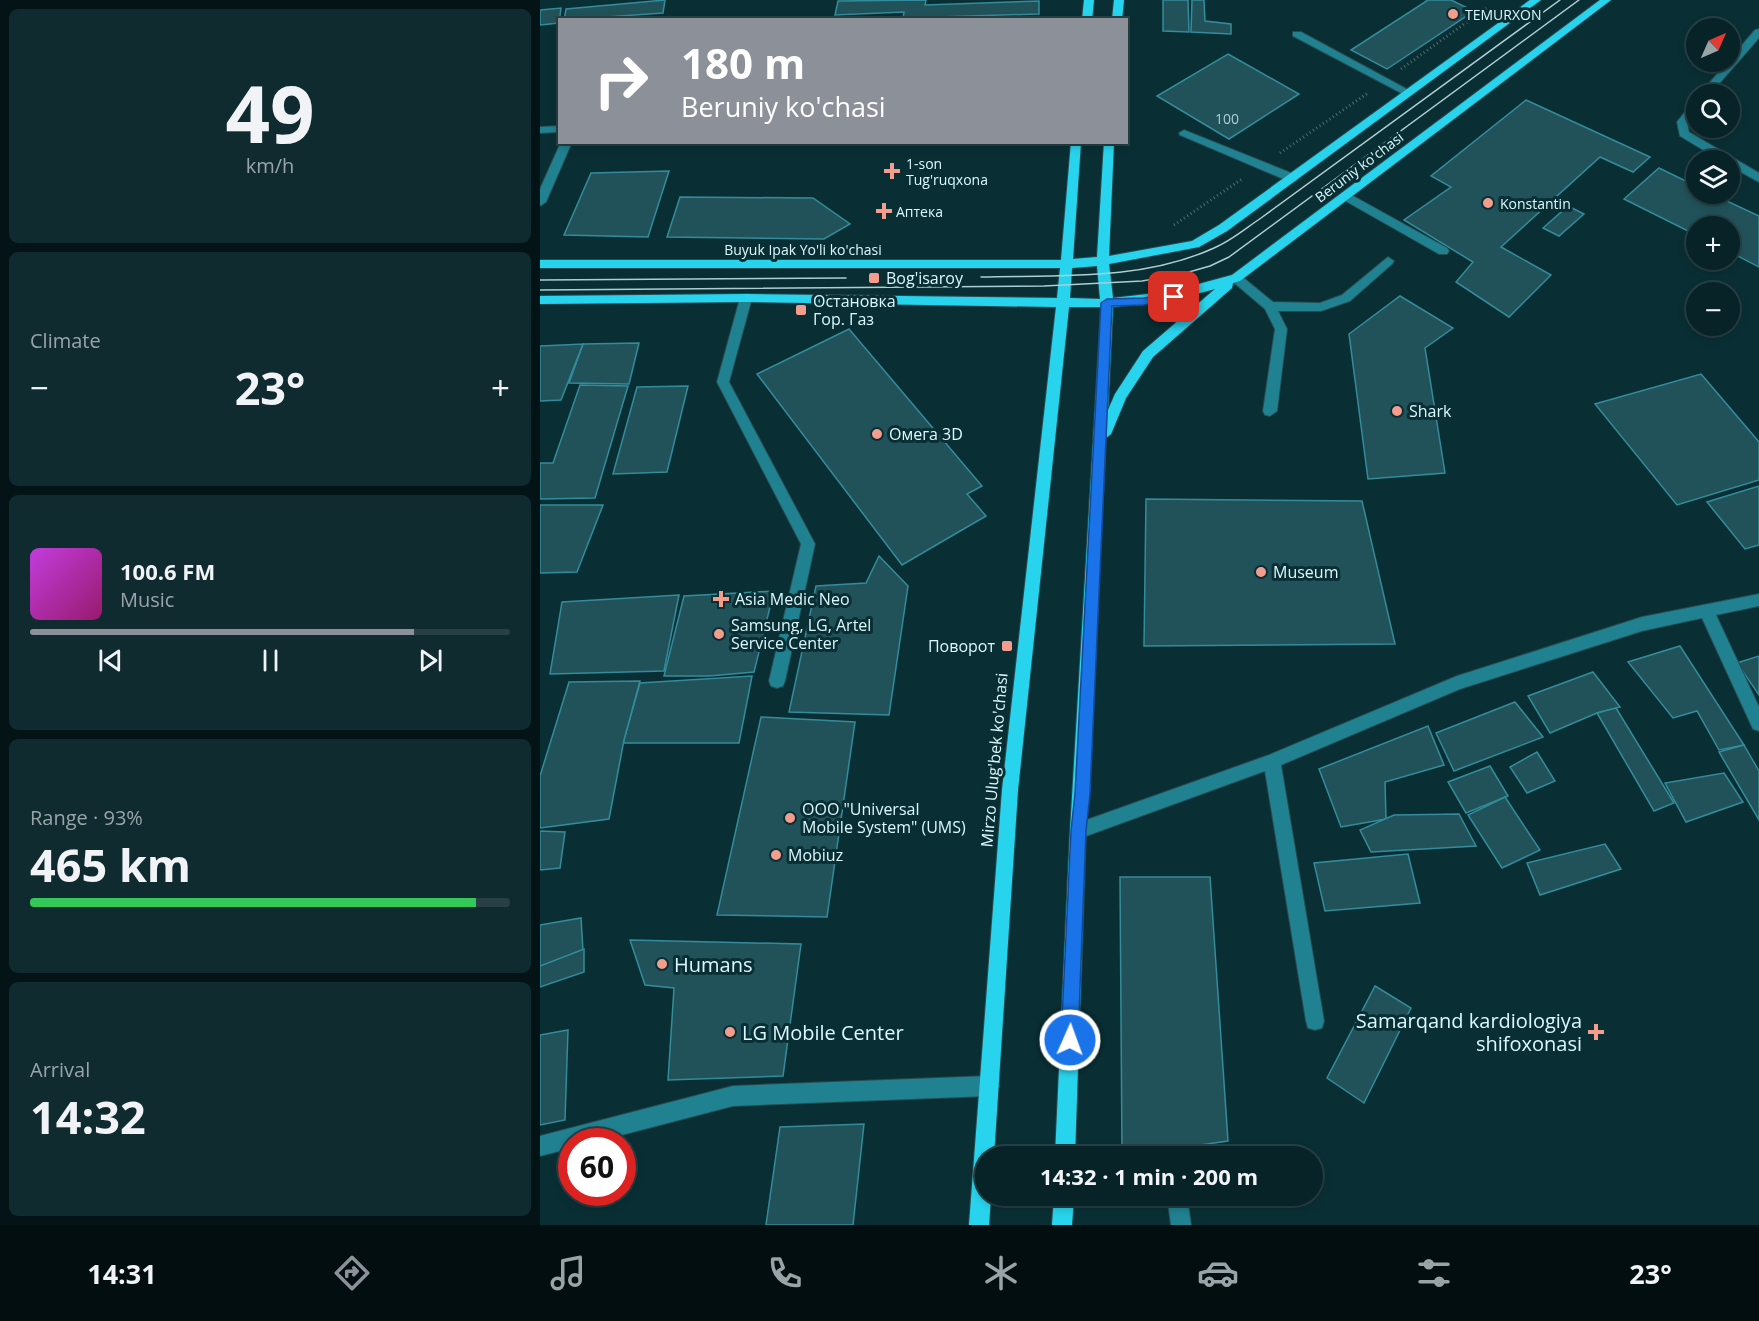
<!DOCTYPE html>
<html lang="en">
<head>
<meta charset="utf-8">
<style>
	body { margin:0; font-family:"Open Sans",sans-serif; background:#102b30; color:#f1f3f6; height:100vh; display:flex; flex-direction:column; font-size:22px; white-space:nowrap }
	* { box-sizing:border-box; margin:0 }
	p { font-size:20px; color:#98a4a8 }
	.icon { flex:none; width:33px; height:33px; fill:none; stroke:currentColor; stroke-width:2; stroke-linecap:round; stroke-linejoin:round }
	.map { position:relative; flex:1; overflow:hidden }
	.details { display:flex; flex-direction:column; gap:9px; padding:9px; background:#041316; width:540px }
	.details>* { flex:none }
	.banner { position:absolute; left:18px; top:18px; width:570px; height:126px; border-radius:0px; box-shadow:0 3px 9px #0003,0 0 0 2px #284045; background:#8c9099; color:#fff; overflow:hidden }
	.needle { width:39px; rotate:45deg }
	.fabs { position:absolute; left:1146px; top:18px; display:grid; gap:12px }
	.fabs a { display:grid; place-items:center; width:54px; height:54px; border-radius:50%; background:#072328; box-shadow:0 3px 9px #0003,0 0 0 2px #284045; font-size:30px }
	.speed { position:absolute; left:18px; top:1128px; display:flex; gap:12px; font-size:30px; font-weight:700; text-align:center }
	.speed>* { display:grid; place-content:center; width:78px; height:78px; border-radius:50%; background:#072328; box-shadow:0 3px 9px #0003,0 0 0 2px #284045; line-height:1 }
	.speed .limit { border:9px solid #d22; background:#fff; color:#111 }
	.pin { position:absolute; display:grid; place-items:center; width:51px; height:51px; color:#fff; margin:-26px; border-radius:12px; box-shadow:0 3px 9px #0006 }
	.me { position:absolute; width:66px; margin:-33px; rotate:2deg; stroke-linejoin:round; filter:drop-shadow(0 0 4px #0008) }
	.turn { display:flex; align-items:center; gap:21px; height:126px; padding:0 24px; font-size:27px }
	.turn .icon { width:78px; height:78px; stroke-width:2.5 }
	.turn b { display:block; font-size:42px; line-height:51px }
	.big { font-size:45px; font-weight:700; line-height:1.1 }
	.details .tile { flex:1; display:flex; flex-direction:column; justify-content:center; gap:9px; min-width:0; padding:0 21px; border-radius:9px; background:#102b30 }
	.details .dial { align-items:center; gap:0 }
	.dial b { font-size:78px; line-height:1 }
	.song { display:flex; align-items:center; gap:18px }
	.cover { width:72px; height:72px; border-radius:9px; background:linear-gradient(135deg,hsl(290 70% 55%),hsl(320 70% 35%)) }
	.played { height:6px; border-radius:3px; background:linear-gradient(90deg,#8c9099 80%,#284045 80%) }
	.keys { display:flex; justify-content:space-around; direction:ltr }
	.heat { display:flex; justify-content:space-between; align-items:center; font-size:33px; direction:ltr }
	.charge { height:9px; border-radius:4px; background:linear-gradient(90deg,#34c759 93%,#284045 0) }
	.trip { position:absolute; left:435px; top:1146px; width:348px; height:60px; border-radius:30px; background:#072328; box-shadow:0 3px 9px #0003,0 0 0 2px #284045; font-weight:700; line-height:60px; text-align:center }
	.tab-bar { display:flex; height:96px; justify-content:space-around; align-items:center; background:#030e10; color:#98a4a8 }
	.tab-bar .icon { width:42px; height:42px }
	.tab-bar .selected { color:#8c9099 }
	.tab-bar b { font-size:27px; color:#f1f3f6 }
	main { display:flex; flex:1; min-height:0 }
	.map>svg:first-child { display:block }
</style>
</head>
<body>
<main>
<section class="details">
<div class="tile dial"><b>49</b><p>km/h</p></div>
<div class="tile"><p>Climate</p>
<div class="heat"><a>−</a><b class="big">23°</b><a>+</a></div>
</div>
<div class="tile">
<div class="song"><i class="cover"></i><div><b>100.6 FM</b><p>Music</p></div></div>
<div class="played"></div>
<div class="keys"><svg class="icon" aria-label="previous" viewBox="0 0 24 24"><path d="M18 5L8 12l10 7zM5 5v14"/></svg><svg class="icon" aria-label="pause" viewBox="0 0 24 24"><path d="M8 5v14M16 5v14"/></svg><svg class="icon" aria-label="next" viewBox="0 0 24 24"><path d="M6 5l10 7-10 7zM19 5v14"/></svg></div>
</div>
<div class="tile"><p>Range · 93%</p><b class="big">465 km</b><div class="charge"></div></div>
<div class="tile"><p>Arrival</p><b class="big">14:32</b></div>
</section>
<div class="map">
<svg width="1219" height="1225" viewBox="0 0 1219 1225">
	<rect width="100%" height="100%" fill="#092f35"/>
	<g fill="#21525a" stroke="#338c9b" stroke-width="1.5">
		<polygon points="125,0 123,13 24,20 26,9"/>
		<polygon points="386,0 385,5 499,1 499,14 363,18 364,12 295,15 298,1"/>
		<polygon points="623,0 648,0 649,32 623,31"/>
		<polygon points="652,0 664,0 665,21 691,24 691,34 651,32"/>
		<polygon points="888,0 911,0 934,11 847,69 811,50"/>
		<polygon points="21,8 19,23 0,25 0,10"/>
		<polygon points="688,54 759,94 689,139 617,96"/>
		<polygon points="986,100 1110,157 1093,172 1060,157 961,247 1011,275 969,317 916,282 933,262 864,220 911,187 891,176"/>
		<polygon points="1119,168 1156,186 1156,194 1172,194 1219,216 1219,267 1190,252 1190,226 1156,226 1156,235 1084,199"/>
		<polygon points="129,171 108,237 24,235 51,173"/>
		<polygon points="140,197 273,198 310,224 284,239 127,237"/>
		<polygon points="1028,206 1044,214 1019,236 1003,228"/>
		<polygon points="860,296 913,328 885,348 905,473 828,479 809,334"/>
		<polygon points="309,329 442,486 427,494 446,516 362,565 217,374"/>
		<polygon points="99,343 89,384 29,383 43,344"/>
		<polygon points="43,344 21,400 0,401 0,346"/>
		<polygon points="1161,374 1219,442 1219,480 1137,505 1055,404"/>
		<polygon points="40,385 88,386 55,498 0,499 0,463 13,463"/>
		<polygon points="148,386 127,472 73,474 97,387"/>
		<polygon points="1219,486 1219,545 1205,549 1167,502"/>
		<polygon points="606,499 822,501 855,644 604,646"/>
		<polygon points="0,505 63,505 37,572 0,573"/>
		<polygon points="339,556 368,586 349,715 249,712 276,586 326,583"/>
		<polygon points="234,591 214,672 169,676 124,676 144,596"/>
		<polygon points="139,595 124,671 10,674 22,602"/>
		<polygon points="1140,646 1204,745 1179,750 1157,711 1133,718 1088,662"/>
		<polygon points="1219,656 1219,695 1197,663"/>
		<polygon points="1053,672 1080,707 1057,713 1010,733 988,696"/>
		<polygon points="212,676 199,743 83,743 100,683"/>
		<polygon points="100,681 84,740 69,819 0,828 0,776 29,682"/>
		<polygon points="975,702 1003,737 914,771 896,733"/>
		<polygon points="1076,708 1134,803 1114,811 1057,713"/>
		<polygon points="221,717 315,722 287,917 177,915"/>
		<polygon points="888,726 904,765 845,782 846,819 801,827 779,769"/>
		<polygon points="1204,745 1219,771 1219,820 1179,752"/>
		<polygon points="997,752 1015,781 987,793 970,767"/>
		<polygon points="950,766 968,796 926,813 908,782"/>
		<polygon points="1184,773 1203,802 1146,822 1125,783"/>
		<polygon points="965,797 1000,850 962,868 928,815"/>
		<polygon points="919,814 936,846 831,852 820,830 854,815"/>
		<polygon points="0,831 25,832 20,868 0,870"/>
		<polygon points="1065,844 1081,869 1000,895 987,863"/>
		<polygon points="868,854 880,903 785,911 774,863"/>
		<polygon points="580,877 670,877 688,1141 582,1156"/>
		<polygon points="41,918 43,951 0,967 0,925"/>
		<polygon points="90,940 261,944 243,1076 128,1080 134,988 105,985"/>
		<polygon points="44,949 44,972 0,987 0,966"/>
		<polygon points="835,986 871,1008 824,1103 787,1078"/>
		<polygon points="28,1030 25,1120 0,1125 0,1035"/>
		<polygon points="324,1124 313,1225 226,1225 240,1127"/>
	</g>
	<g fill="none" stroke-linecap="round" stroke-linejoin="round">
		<g stroke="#264b51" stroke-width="2">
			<g id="minor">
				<polygon points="1219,29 1219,38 1170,94 1160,94 1215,30"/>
				<polygon points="753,32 761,32 874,93 865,95 753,36"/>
				<polygon points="1156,102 1156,111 1147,122 1149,132 1219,173 1219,182 1190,166 1190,160 1180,160 1140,136 1137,122 1152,103"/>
				<polygon points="20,126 20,132 0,133 0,127"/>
				<polygon points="644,130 756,175 758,178 756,181 748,181 640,135 639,133"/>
				<polygon points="21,142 32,142 6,202 0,206 0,189"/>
				<polygon points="806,192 907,248 909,251 907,254 899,254 802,199 802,193"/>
				<polygon points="848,257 854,261 852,264 810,301 781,311 738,311 747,329 737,411 730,416 725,415 723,411 735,329 725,309 692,281 692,275 700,275 733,302 780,303 802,295"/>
				<polygon points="206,294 212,298 189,382 275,544 245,681 243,686 237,688 231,686 229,681 261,544 177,382 200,298"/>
				<polygon points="1219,594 1219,606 1176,615 1219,707 1219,731 1213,729 1162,618 1102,631 920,689 741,765 784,1021 782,1028 775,1030 768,1028 766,1021 725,771 538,839 532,837 530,831 532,825 538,823 729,755 917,676 1102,617"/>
				<polygon points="449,1076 456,1079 459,1086 456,1093 449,1096 193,1106 55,1142 32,1142 32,1148 0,1156 0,1136 193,1086"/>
				<polygon points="627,1196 647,1196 651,1225 631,1225"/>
			</g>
		</g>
		<g stroke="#264b51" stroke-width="2">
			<g id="major">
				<polygon points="544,0 554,0 552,20 542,20"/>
				<polygon points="574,0 584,0 582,20 572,20"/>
				<path d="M990,0H1001L687,231L659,247L569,264L573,298L633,291L692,275L1060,0H1071L700,281L693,283L692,288L613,357L586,398L571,434L566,438L546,831L535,1156H515L530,831L561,307H529L478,790L454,1156H446V1196H451L449,1225H429L462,790L516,307L206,302L0,304V296L206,294L517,298L520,268H0V260H521L531,142H541L533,259L557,257L564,142H574L569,256L652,241L679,225ZM557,266L560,299L530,298L532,268ZM675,289L603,351L575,394L568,410L573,307L633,300Z"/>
				<polygon points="514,1196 534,1196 532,1225 512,1225"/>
			</g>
		</g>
		<g stroke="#4b6e74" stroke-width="3" stroke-dasharray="1 3" stroke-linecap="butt">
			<polyline points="861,69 948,7"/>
			<polyline points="740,153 828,93"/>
			<polyline points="634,225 702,179"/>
		</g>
		<use href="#minor" fill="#208190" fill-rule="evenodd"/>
		<use href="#major" fill="#28d4ed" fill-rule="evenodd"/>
		<g stroke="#aeced3" stroke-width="1.5">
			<path d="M441,277C518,275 602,281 674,248C691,241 706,228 721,218L1020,0"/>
			<polyline points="0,280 306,278"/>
			<polyline points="0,290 504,286 602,281 642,274 670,266 689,257 1039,0"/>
		</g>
	</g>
	<polygon fill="#1a73e8" stroke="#114b97" stroke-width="1.5" points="634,293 640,297 638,299 604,305 572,306 550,794 546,831 538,1040 536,1046 530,1049 524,1046 521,1040 531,831 535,794 561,303 567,299 604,298"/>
	<g fill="#f59d8d" stroke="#092f35" stroke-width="2">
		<circle cx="913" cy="14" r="6"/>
		<path d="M349 162h6v6h6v6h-6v6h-6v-6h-6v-6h6z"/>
		<circle cx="948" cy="203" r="6"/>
		<path d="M341 202h6v6h6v6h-6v6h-6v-6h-6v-6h6z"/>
		<rect x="328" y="272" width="12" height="12" rx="3"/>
		<rect x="255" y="304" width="12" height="12" rx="3"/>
		<circle cx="857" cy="411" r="6"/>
		<circle cx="337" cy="434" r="6"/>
		<circle cx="721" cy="572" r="6"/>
		<path d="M178 590h6v6h6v6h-6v6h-6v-6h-6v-6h6z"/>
		<circle cx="179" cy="634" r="6"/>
		<rect x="461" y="640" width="12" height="12" rx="3"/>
		<circle cx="250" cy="818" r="6"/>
		<circle cx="236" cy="855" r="6"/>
		<circle cx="122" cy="964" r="6"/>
		<circle cx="190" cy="1032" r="6"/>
		<path d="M1053 1023h6v6h6v6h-6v6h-6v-6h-6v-6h6z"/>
	</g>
	<g text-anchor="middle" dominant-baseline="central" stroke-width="6" stroke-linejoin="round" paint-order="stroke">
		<g font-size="14" fill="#daf8fd" stroke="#092f35" text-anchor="start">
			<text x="925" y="14">TEMURXON</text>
			<text x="366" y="163">1-son<tspan x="366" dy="16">Tug'ruqxona</tspan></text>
			<text x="960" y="203">Konstantin</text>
			<text x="356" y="211">Аптека</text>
		</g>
		<g font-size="14" fill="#acced4">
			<text x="687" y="118">100</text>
		</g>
		<g font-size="14" fill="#daf8fd" stroke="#092f35">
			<text transform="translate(819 167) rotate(-37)">Beruniy ko'chasi</text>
			<text x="263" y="249">Buyuk Ipak Yo'li ko'chasi</text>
		</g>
		<g font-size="16" fill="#daf8fd" stroke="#092f35" text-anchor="start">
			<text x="346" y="278">Bog'isaroy</text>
			<text x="273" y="301">Остановка<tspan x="273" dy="18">Гор. Газ</tspan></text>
			<text x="869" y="411">Shark</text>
			<text x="349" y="434">Омега 3D</text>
			<text x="733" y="572">Museum</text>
			<text x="195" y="599">Asia Medic Neo</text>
			<text x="191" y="625">Samsung, LG, Artel<tspan x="191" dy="18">Service Center</tspan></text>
			<text x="455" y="646" text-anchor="end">Поворот</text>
			<text x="262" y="809">ООО "Universal<tspan x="262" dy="18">Mobile System" (UMS)</tspan></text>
			<text x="248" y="855">Mobiuz</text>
		</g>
		<g font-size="16" fill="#daf8fd" stroke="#092f35">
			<text transform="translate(454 760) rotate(-85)">Mirzo Ulug'bek ko'chasi</text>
		</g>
		<g font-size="20" fill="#daf8fd" stroke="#092f35" text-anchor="start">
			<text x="134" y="964">Humans</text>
			<text x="1042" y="1020" text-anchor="end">Samarqand kardiologiya<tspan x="1042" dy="23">shifoxonasi</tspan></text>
			<text x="202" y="1032">LG Mobile Center</text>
		</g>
	</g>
</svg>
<div class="fabs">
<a><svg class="needle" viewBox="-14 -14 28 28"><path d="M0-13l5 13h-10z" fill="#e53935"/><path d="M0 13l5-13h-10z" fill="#98a4a8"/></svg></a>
<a><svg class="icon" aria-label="search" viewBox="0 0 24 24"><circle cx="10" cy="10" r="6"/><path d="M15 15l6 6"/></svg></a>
<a><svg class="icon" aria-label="layers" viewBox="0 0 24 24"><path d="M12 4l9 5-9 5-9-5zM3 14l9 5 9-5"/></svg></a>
<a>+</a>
<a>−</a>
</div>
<div class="speed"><div class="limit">60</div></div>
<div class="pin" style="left:634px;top:297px;background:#d93025"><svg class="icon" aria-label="arrive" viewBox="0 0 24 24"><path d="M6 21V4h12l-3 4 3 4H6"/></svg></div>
<svg class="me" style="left:530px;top:1040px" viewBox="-20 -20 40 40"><circle r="17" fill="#1a73e8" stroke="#fff" stroke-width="3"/><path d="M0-11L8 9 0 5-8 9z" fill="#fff"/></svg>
<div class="trip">14:32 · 1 min · 200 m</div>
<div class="banner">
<div class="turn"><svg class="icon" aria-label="right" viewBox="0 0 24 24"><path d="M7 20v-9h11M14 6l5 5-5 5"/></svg><div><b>180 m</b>Beruniy ko'chasi</div></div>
</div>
</div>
</main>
<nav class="tab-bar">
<b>14:31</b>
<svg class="icon selected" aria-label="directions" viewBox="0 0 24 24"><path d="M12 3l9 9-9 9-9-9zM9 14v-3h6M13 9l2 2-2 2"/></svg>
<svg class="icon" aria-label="music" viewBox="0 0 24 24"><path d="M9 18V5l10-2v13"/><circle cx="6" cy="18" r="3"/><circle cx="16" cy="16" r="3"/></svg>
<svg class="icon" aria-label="phone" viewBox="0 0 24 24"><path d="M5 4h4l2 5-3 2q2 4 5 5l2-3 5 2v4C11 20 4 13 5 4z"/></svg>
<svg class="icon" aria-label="climate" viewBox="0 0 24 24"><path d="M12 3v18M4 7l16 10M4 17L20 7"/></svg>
<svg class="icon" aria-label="car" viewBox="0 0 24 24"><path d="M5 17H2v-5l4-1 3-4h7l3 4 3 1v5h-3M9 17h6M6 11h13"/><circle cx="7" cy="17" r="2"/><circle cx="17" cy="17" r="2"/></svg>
<svg class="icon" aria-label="filters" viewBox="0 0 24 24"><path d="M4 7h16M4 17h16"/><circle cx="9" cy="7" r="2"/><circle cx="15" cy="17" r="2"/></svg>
<b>23°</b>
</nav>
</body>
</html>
